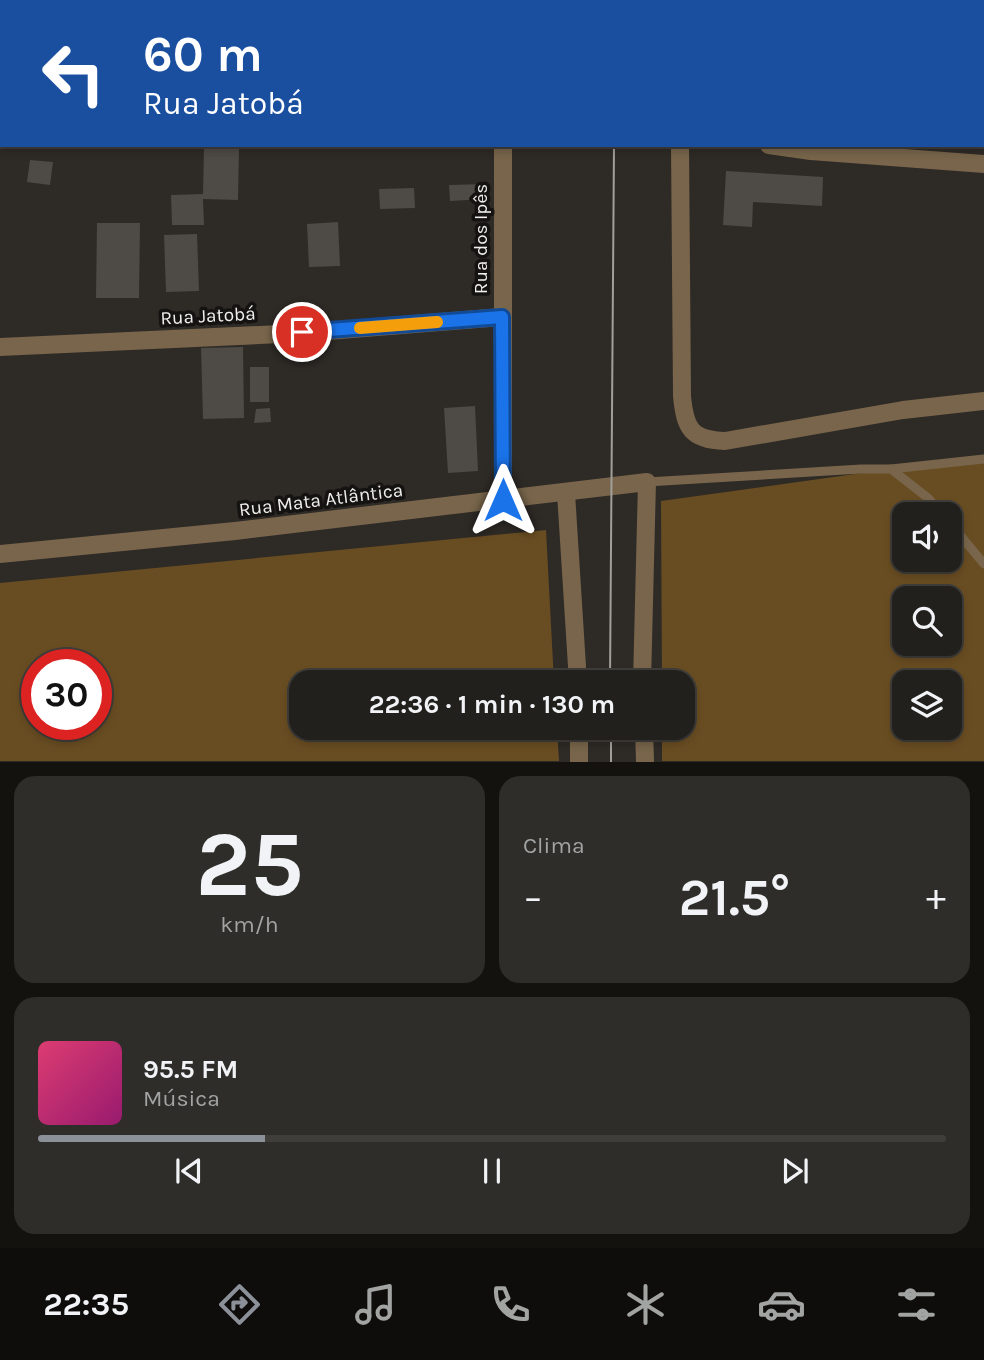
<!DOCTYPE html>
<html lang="pt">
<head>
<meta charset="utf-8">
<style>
	body { margin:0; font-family:Karla,sans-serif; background:#2e2d29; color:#f1f3f6; height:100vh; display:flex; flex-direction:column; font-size:26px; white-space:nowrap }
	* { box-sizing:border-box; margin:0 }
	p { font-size:23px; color:#a2a3a3 }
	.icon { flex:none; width:38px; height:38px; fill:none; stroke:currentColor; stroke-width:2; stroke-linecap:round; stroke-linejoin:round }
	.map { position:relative; height:762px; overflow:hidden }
	.details { display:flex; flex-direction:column; gap:14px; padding:14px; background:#13120f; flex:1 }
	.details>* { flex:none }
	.guide { position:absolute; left:0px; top:0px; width:985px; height:147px; box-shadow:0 4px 10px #0003,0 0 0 2px #3f3e3b; background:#1a4fa0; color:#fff; overflow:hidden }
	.buttons { position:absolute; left:892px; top:502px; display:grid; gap:14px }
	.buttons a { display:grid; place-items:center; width:70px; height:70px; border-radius:14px; background:#22201c; box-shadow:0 4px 10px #0003,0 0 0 2px #3f3e3b; font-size:35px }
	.speed { position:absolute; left:21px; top:649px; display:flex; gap:14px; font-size:35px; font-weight:700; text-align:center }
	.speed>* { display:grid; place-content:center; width:91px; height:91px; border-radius:50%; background:#22201c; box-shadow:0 4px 10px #0003,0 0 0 2px #3f3e3b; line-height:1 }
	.speed .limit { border:10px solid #d22; background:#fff; color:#111 }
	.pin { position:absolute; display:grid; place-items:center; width:60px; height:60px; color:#fff; margin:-30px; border:4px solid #fff; border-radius:50%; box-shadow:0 2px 7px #0007 }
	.me { position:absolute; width:77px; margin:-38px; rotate:0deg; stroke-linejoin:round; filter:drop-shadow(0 0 5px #0008) }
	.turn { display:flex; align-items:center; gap:24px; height:147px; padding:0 28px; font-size:32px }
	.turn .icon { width:91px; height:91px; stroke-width:2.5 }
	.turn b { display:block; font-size:49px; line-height:60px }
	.big { font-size:52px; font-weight:700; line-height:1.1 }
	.details .widget { flex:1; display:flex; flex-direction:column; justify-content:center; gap:10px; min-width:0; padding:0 24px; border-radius:21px; background:#2e2d29 }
	.details .dial { align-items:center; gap:0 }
	.dial b { font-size:91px; line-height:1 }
	.song { display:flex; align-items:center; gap:21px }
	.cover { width:84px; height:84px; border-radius:10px; background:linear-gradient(135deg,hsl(340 70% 55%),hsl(320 70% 35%)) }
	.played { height:7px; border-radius:4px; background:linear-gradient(90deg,#8c9099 25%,#3f3e3b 25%) }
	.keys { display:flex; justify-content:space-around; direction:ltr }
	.heat { display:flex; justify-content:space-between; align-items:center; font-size:38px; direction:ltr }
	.details .tiles { flex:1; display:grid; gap:14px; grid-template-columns:1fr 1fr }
	.widget:last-child { grid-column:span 2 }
	.trip { position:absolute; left:289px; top:670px; width:406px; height:70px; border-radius:21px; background:#22201c; box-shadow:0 4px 10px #0003,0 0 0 2px #3f3e3b; font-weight:700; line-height:70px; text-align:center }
	.menu { display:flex; height:112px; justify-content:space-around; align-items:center; background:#0e0d0b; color:#a2a3a3 }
	.menu .icon { width:49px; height:49px }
	.menu .active { color:#8c9099 }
	.menu b { font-size:32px; color:#f1f3f6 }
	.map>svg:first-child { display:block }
</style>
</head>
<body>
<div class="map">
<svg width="984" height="762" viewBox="0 0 984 762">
	<rect width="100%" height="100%" fill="#2e2a26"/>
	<g fill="#694d22" fill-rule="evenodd">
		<path d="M984,456V761H662V728H682V682H662L661,501ZM905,514H950V560H905ZM905,598H950V644H905ZM905,682H950V728H905Z"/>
		<path d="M546,530L554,682H301V728H557L559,761H0V583ZM37,665H96V724H37Z"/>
	</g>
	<g fill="#4e4a45">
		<polygon points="204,147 239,148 238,200 203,199 204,225 172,225 171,195 203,194"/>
		<polygon points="30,160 53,162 50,185 27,182"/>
		<polygon points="726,171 823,177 822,206 753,202 752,227 723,225"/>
		<polygon points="486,184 486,199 450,201 449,185"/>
		<polygon points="414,188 415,208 380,209 379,189"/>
		<polygon points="338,222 340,266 309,267 307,224"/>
		<polygon points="97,223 140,223 139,298 96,298"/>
		<polygon points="197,234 199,291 166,292 164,235"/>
		<polygon points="243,347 244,418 203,419 201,348"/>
		<rect x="250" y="367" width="19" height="35"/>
		<polygon points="475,406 478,471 448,473 444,408"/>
		<polygon points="270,408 271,422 254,423 256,409"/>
	</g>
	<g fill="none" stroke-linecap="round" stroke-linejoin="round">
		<g stroke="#78654b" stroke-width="9">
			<polyline points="891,469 984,459"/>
			<polyline points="647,482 861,469 891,469 928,498 942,514"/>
			<polyline points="950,523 984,564"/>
		</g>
		<g stroke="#78654b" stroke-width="18">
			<polyline points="502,0 502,2"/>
			<polyline points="683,0 683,2"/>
			<polyline points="0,136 2,136"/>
			<polyline points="503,145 503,500"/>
			<path d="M680,145L682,396C685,428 691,440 725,441L903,410L984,401"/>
			<polyline points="769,145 811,151 984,164"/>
			<polyline points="0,347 302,333 502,317"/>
			<polyline points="566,493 578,682"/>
			<polyline points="0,554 235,531 647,482 642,682"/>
			<polyline points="579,728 579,762"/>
			<polyline points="644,728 645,762"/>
		</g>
		<g stroke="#a29f9b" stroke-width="2">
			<polyline points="615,2 615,0"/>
			<polyline points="610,682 614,145"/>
			<polyline points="611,728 611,762"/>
		</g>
	</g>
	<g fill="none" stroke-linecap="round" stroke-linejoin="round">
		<g stroke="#114b97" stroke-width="18">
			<polyline id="route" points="302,332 502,317 503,500"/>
		</g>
		<use href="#route" stroke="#1a73e8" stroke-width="12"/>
		<polyline stroke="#f59e0b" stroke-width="12" points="360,328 437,322"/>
	</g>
	<g text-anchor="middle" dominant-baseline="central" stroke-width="7" stroke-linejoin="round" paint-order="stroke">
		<g font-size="19" fill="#f1efec" stroke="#151311">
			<text transform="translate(481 239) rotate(-90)">Rua dos Ipês</text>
			<text transform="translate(208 316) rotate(-3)">Rua Jatobá</text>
			<text transform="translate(321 500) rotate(-7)">Rua Mata Atlântica</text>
		</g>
	</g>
</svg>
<div class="buttons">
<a><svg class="icon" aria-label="sound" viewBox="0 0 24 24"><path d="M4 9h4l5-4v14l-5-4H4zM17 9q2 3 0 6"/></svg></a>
<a><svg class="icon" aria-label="search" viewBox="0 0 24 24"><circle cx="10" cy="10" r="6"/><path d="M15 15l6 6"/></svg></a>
<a><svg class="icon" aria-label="layers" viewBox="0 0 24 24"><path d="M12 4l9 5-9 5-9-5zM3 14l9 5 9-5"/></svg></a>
</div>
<div class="speed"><div class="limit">30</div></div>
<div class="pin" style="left:302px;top:332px;background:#d93025"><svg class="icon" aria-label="arrive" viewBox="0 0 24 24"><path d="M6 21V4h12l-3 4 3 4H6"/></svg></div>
<svg class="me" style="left:503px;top:500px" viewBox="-20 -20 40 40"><path d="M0-17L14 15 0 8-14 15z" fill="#1a73e8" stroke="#fff" stroke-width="4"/></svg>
<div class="trip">22:36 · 1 min · 130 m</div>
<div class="guide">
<div class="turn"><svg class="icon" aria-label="left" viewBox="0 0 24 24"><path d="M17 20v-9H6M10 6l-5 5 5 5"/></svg><div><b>60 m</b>Rua Jatobá</div></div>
</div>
</div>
<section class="details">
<div class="tiles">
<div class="widget dial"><b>25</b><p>km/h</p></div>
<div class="widget"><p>Clima</p>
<div class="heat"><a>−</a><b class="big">21.5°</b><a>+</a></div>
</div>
<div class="widget">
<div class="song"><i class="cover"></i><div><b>95.5 FM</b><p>Música</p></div></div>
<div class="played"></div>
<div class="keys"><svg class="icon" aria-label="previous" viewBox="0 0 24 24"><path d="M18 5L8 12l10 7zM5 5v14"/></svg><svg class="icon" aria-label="pause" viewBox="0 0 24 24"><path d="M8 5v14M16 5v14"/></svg><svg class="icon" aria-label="next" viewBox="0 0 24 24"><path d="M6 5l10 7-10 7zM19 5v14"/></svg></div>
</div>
</div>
</section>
<nav class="menu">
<b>22:35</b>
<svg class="icon active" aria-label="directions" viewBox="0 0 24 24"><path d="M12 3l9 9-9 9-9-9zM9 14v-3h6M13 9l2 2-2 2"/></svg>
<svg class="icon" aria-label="music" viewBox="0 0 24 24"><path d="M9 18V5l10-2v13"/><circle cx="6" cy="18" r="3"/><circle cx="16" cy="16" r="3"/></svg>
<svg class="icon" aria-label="phone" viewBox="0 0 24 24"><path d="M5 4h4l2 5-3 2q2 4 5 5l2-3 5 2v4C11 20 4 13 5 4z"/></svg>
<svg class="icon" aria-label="climate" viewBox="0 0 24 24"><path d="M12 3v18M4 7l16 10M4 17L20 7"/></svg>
<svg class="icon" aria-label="car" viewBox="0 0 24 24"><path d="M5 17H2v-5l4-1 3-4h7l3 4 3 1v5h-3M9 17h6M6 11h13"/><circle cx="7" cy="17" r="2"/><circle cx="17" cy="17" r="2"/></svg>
<svg class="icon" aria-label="filters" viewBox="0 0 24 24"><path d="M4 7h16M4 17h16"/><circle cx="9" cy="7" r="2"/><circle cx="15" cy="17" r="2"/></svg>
</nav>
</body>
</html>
